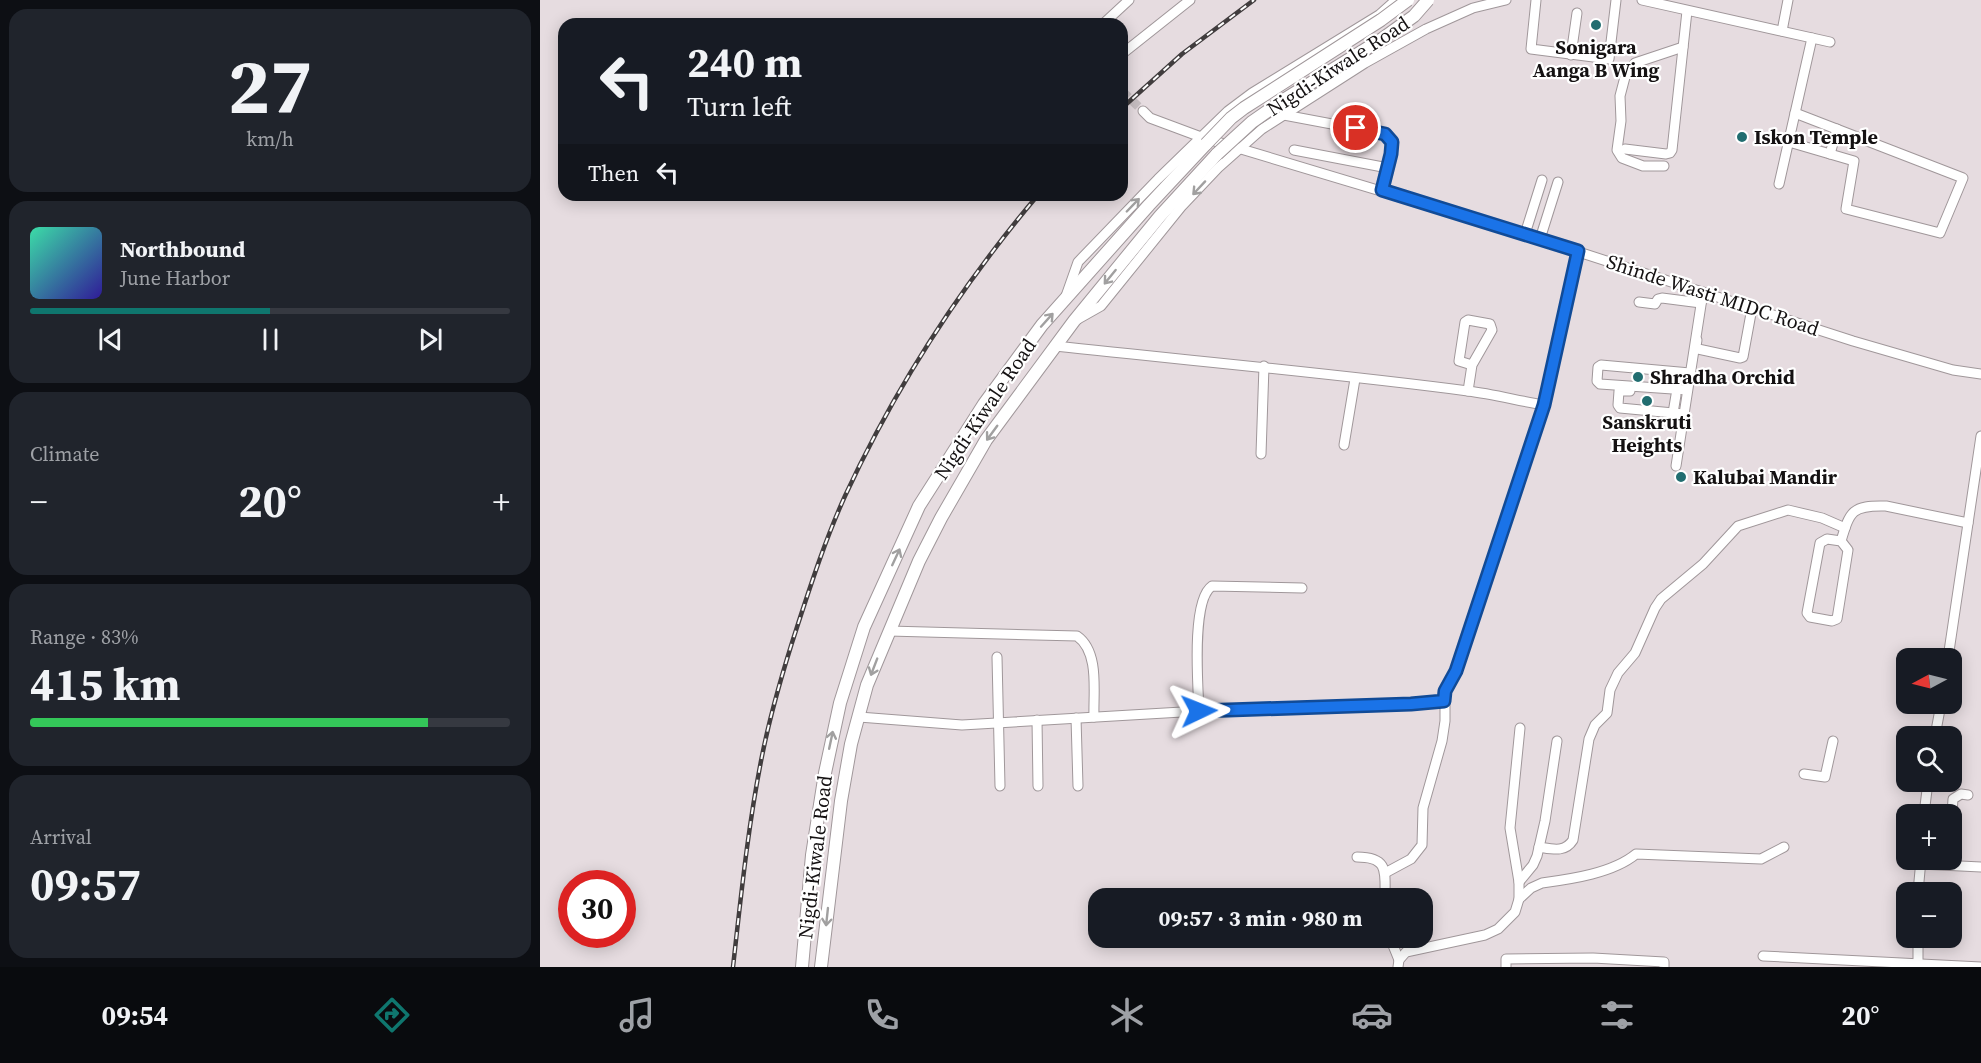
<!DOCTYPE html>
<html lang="en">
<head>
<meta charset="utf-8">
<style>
	body { margin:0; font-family:"Source Serif 4",serif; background:#20242c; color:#f1f3f6; height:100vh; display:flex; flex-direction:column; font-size:22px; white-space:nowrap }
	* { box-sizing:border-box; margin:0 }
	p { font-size:20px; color:#9ea1a6 }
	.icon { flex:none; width:33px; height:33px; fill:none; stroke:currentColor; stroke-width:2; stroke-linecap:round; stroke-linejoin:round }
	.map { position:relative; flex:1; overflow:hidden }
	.drawer { display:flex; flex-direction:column; gap:9px; padding:9px; background:#0d0f14; width:540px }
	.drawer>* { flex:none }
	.banner { position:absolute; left:18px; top:18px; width:570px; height:183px; border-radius:18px; box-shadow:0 3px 15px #0003; background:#171b24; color:#f1f3f6; overflow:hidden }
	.needle { width:39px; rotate:263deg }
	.controls { position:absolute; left:1356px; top:648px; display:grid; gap:12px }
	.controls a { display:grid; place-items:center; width:66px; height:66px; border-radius:12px; background:#171b24; box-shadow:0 3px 15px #0003; font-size:30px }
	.speed { position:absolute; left:18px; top:870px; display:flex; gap:12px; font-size:30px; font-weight:700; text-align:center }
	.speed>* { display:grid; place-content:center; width:78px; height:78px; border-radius:50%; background:#171b24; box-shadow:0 3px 15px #0003; line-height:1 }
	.speed .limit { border:9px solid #d22; background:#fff; color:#111 }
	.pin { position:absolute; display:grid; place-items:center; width:51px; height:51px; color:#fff; margin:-26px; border:3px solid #fff; border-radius:50%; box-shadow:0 2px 6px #0007 }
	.me { position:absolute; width:66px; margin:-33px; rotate:88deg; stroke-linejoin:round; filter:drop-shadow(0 0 4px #0008) }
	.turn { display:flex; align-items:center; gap:21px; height:126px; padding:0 30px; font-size:27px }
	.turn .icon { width:78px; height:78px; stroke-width:2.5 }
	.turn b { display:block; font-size:42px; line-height:51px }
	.then { display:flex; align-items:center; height:57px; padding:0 30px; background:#0003; gap:12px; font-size:22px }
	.big { font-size:45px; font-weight:700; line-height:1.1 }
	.drawer .tile { flex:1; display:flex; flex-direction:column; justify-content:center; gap:9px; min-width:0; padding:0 21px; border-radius:18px; background:#20242c }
	.drawer .dial { align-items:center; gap:0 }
	.dial b { font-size:78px; line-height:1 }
	.song { display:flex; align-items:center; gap:18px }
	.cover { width:72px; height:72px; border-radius:9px; background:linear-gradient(135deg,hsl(160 70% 55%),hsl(250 70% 35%)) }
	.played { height:6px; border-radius:3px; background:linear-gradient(90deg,#0f766e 50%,#363941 50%) }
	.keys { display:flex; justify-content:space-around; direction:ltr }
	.heat { display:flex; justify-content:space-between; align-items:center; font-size:33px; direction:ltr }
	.charge { height:9px; border-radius:4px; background:linear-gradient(90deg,#34c759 83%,#363941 0) }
	.trip { position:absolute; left:548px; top:888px; width:345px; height:60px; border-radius:18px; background:#171b24; box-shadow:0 3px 15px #0003; font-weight:700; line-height:60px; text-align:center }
	.tabs { display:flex; height:96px; justify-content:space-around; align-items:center; background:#090b0e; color:#9ea1a6 }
	.tabs .icon { width:42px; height:42px }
	.tabs .active { color:#0f766e }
	.tabs b { font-size:27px; color:#f1f3f6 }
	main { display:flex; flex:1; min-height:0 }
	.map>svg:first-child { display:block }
</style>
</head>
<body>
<main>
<section class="drawer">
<div class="tile dial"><b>27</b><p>km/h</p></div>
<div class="tile">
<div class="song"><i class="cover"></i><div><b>Northbound</b><p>June Harbor</p></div></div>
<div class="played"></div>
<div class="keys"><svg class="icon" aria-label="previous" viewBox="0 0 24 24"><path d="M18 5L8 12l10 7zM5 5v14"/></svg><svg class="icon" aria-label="pause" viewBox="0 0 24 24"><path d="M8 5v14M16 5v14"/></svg><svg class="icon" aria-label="next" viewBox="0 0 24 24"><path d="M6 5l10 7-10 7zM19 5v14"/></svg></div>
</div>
<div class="tile"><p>Climate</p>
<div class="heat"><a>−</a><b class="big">20°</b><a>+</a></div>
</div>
<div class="tile"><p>Range · 83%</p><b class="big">415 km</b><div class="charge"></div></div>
<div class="tile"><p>Arrival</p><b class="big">09:57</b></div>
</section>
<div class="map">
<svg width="1441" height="967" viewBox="0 0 1441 967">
	<rect width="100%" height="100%" fill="#e6dce0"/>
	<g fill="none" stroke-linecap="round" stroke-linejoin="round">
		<polyline stroke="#c6bec1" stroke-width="9" stroke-dasharray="9 4.5" stroke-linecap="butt" points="582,91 603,111"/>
		<g stroke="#a0979a" stroke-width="11">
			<g id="minor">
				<polyline points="996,0 991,49 1069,59 1076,0"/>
				<polyline points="1102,0 1290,42"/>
				<polyline points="563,24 589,0"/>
				<polyline points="1242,31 1248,0"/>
				<polyline points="582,54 650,0"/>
				<polyline points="1031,55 1037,13"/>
				<polyline points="603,111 610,118 661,137 974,231 1313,341 1413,370 1441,374"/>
				<polyline points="744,115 845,134 852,142 851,154 842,190"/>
				<polyline points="1249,142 1314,161 1306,209 1400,233 1423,178 1255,113"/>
				<polyline points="1085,149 1126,154 1130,153 1132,150 1147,11"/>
				<polyline points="754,150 848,168"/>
				<polyline points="1290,154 1297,129"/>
				<polyline points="1124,166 1103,166 1082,158 1077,150 1081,121 1080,96 1085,77 1095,63 1143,47"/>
				<polyline points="1239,184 1272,38"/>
				<polyline points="985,234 1002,180"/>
				<polyline points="1000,239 1018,182"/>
				<polyline points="526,296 538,262 618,179 688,111 712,93 839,15 856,0"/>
				<polyline points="1099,302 1115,304 1118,299 1122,298 1161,303"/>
				<polyline points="538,319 561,306 641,207 678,168 722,129 825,63 886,29 933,8 966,0"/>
				<polyline points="1157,340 1156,346 1158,349 1200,358 1203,357 1212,308"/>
				<path d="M515,346C653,361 791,373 928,391C953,394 979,401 1004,405"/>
				<polyline points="1147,390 1060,384 1057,381 1058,367 1061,365 1150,373"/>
				<polyline points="928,391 932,365 952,330 950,324 928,320 925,322 919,361 932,365"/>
				<polyline points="1090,391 1079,391 1078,405 1080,408 1144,414"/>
				<polyline points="1133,413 1136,395"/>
				<polyline points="804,445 815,379"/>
				<polyline points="721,454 724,366"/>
				<polyline points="1136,466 1163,292"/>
				<polygon points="1287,539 1301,541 1308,550 1297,619 1292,621 1270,617 1267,613 1280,543"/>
				<path d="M1301,541C1310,511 1312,505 1346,506L1428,523"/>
				<path d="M349,631L537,636C560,652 553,693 554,717"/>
				<polyline points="457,657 460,786"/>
				<polyline points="1408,658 1441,436"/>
				<path d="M659,711C658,686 651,600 672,586L762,588"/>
				<polyline points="319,717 422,725 659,711 871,704 904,701"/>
				<polyline points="536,718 538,786"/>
				<polyline points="497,720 498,786"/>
				<polyline points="1395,736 1401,704"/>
				<polyline points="1264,774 1285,777 1293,741"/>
				<polyline points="1384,814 1388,782"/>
				<polyline points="1412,815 1413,799 1421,794 1428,795"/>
				<path d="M999,847C1012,849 1025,853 1033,840L1049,739L1055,725L1067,713L1070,690L1078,673L1095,653L1115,608L1121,599L1163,564L1198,526L1248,510L1282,518L1305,528"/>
				<path d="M817,857C849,857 845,872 845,898"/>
				<polyline points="1380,864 1441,867"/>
				<polyline points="845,873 871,859 882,845 883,808 902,741 905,721 905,691 916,671 1004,405 1038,251"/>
				<polyline points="979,882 993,865 997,856 1005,821 1017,741"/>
				<polyline points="1378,892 1381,860"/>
				<path d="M979,899L991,888L1002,883C1032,879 1073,873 1096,854L1221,859L1244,847"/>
				<polyline points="850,938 859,960"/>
				<polyline points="1223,956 1441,967"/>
				<polyline points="858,967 859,960 866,952 945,935 958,929 975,912 979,899 979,882 970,828 980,728"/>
				<polyline points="966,967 966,959 1053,958 1124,962 1124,967"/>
				<polyline points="1378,967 1378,938"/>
			</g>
		</g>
		<g stroke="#a0979a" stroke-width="14">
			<g id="major">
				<polyline points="262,967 272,855 285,773 300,703 324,627 379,506 444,404 502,325 609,205 666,144"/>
				<polyline points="281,967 301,801 311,744 327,685 379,561 401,518 446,440 534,321 620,216 677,154"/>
			</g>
		</g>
		<use href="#minor" stroke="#fff" stroke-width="9"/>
		<use href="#major" stroke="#fff" stroke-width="12"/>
		<g stroke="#413d3e" stroke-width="4.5">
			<g id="rail">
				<polyline points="582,108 642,54 714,0"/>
				<path d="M193,967C201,896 208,826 222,756C231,711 244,667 258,624C272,581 286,538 305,496C355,388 421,286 498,195"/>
			</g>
		</g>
		<use href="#rail" stroke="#fff" stroke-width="2" stroke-dasharray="7" stroke-linecap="butt"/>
		<g stroke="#a0979a" stroke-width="14" stroke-linecap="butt">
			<g id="major-bridge">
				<polyline points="666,144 691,118 704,108 841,20 868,0"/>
				<polyline points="677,154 712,122 745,99 842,39 874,16 888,0"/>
			</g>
		</g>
		<use href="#major-bridge" stroke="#fff" stroke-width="12"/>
	</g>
	<defs><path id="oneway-shaft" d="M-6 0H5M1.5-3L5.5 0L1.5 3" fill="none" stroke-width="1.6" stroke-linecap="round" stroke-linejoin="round" transform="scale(1.5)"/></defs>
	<g stroke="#a1a0a0">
		<use href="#oneway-shaft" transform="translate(659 188) rotate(133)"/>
		<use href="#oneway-shaft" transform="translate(593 205) rotate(-46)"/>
		<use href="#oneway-shaft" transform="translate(570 277) rotate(129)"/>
		<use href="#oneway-shaft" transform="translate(507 320) rotate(-48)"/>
		<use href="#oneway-shaft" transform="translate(452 433) rotate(126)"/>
		<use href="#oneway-shaft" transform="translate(356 557) rotate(-65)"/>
		<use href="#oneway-shaft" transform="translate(334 667) rotate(111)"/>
		<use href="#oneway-shaft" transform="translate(291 740) rotate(-78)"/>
		<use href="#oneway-shaft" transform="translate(287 917) rotate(96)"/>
	</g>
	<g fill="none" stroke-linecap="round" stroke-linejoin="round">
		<g stroke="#114b97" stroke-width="15">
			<polyline id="route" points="659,711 871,704 904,701 905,691 916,671 1004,405 1038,251 842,190 851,154 852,142 845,134 816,128"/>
		</g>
		<use href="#route" stroke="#1a73e8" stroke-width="10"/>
	</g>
	<g fill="#216d70" stroke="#fff" stroke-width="2">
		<circle cx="1056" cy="25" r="6"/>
		<circle cx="1202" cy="137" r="6"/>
		<circle cx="1098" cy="377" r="6"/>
		<circle cx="1107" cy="401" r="6"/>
		<circle cx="1141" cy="477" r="6"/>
	</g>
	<g text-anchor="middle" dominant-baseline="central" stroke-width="4.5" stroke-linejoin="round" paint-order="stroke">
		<g font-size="20" font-weight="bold" fill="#141112" stroke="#fff" text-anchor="start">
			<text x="1056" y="47" text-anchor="middle">Sonigara<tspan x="1056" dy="23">Aanga B Wing</tspan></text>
			<text x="1214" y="137">Iskon Temple</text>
			<text x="1110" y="377">Shradha Orchid</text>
			<text x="1107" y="422" text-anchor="middle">Sanskruti<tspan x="1107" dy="23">Heights</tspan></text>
			<text x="1153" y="477">Kalubai Mandir</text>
		</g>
		<g font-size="20" fill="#141112" stroke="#fff">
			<text transform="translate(798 66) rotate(-33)">Nigdi-Kiwale Road</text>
			<text transform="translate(1173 295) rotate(18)">Shinde Wasti MIDC Road</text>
			<text transform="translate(445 409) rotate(-56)">Nigdi-Kiwale Road</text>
			<text transform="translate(275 857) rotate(-83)">Nigdi-Kiwale Road</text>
		</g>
	</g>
</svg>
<div class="controls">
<a><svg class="needle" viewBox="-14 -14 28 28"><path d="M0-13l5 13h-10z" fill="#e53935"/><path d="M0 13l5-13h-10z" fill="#9ea1a6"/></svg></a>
<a><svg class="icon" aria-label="search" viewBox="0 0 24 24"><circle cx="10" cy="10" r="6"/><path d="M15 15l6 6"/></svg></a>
<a>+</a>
<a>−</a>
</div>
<div class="speed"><div class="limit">30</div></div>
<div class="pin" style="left:816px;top:128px;background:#d93025"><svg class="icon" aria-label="arrive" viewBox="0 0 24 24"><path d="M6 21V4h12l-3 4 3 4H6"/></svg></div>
<svg class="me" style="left:659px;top:711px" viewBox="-20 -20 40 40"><path d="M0-17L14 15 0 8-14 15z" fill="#1a73e8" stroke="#fff" stroke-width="4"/></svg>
<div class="trip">09:57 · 3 min · 980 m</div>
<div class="banner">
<div class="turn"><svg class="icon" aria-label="left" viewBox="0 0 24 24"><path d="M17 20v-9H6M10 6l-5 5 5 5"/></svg><div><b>240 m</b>Turn left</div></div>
<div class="then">Then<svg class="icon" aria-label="left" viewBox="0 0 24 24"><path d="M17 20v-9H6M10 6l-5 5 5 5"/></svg></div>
</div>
</div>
</main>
<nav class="tabs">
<b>09:54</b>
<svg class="icon active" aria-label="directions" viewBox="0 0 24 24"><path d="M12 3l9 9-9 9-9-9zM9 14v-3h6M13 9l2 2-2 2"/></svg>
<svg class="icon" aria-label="music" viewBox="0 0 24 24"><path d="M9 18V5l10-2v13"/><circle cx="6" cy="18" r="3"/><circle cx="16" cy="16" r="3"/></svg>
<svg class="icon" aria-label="phone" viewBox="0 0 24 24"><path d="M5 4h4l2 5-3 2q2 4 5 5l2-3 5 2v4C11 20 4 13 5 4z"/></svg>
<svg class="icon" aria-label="climate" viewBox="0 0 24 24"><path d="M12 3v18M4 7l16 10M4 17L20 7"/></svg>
<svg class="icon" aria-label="car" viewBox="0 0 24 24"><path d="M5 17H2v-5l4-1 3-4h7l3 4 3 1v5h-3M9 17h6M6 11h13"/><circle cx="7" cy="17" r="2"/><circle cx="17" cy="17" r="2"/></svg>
<svg class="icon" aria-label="filters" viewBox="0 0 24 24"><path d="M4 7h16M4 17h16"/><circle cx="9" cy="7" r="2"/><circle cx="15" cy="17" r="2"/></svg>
<b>20°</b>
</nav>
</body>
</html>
